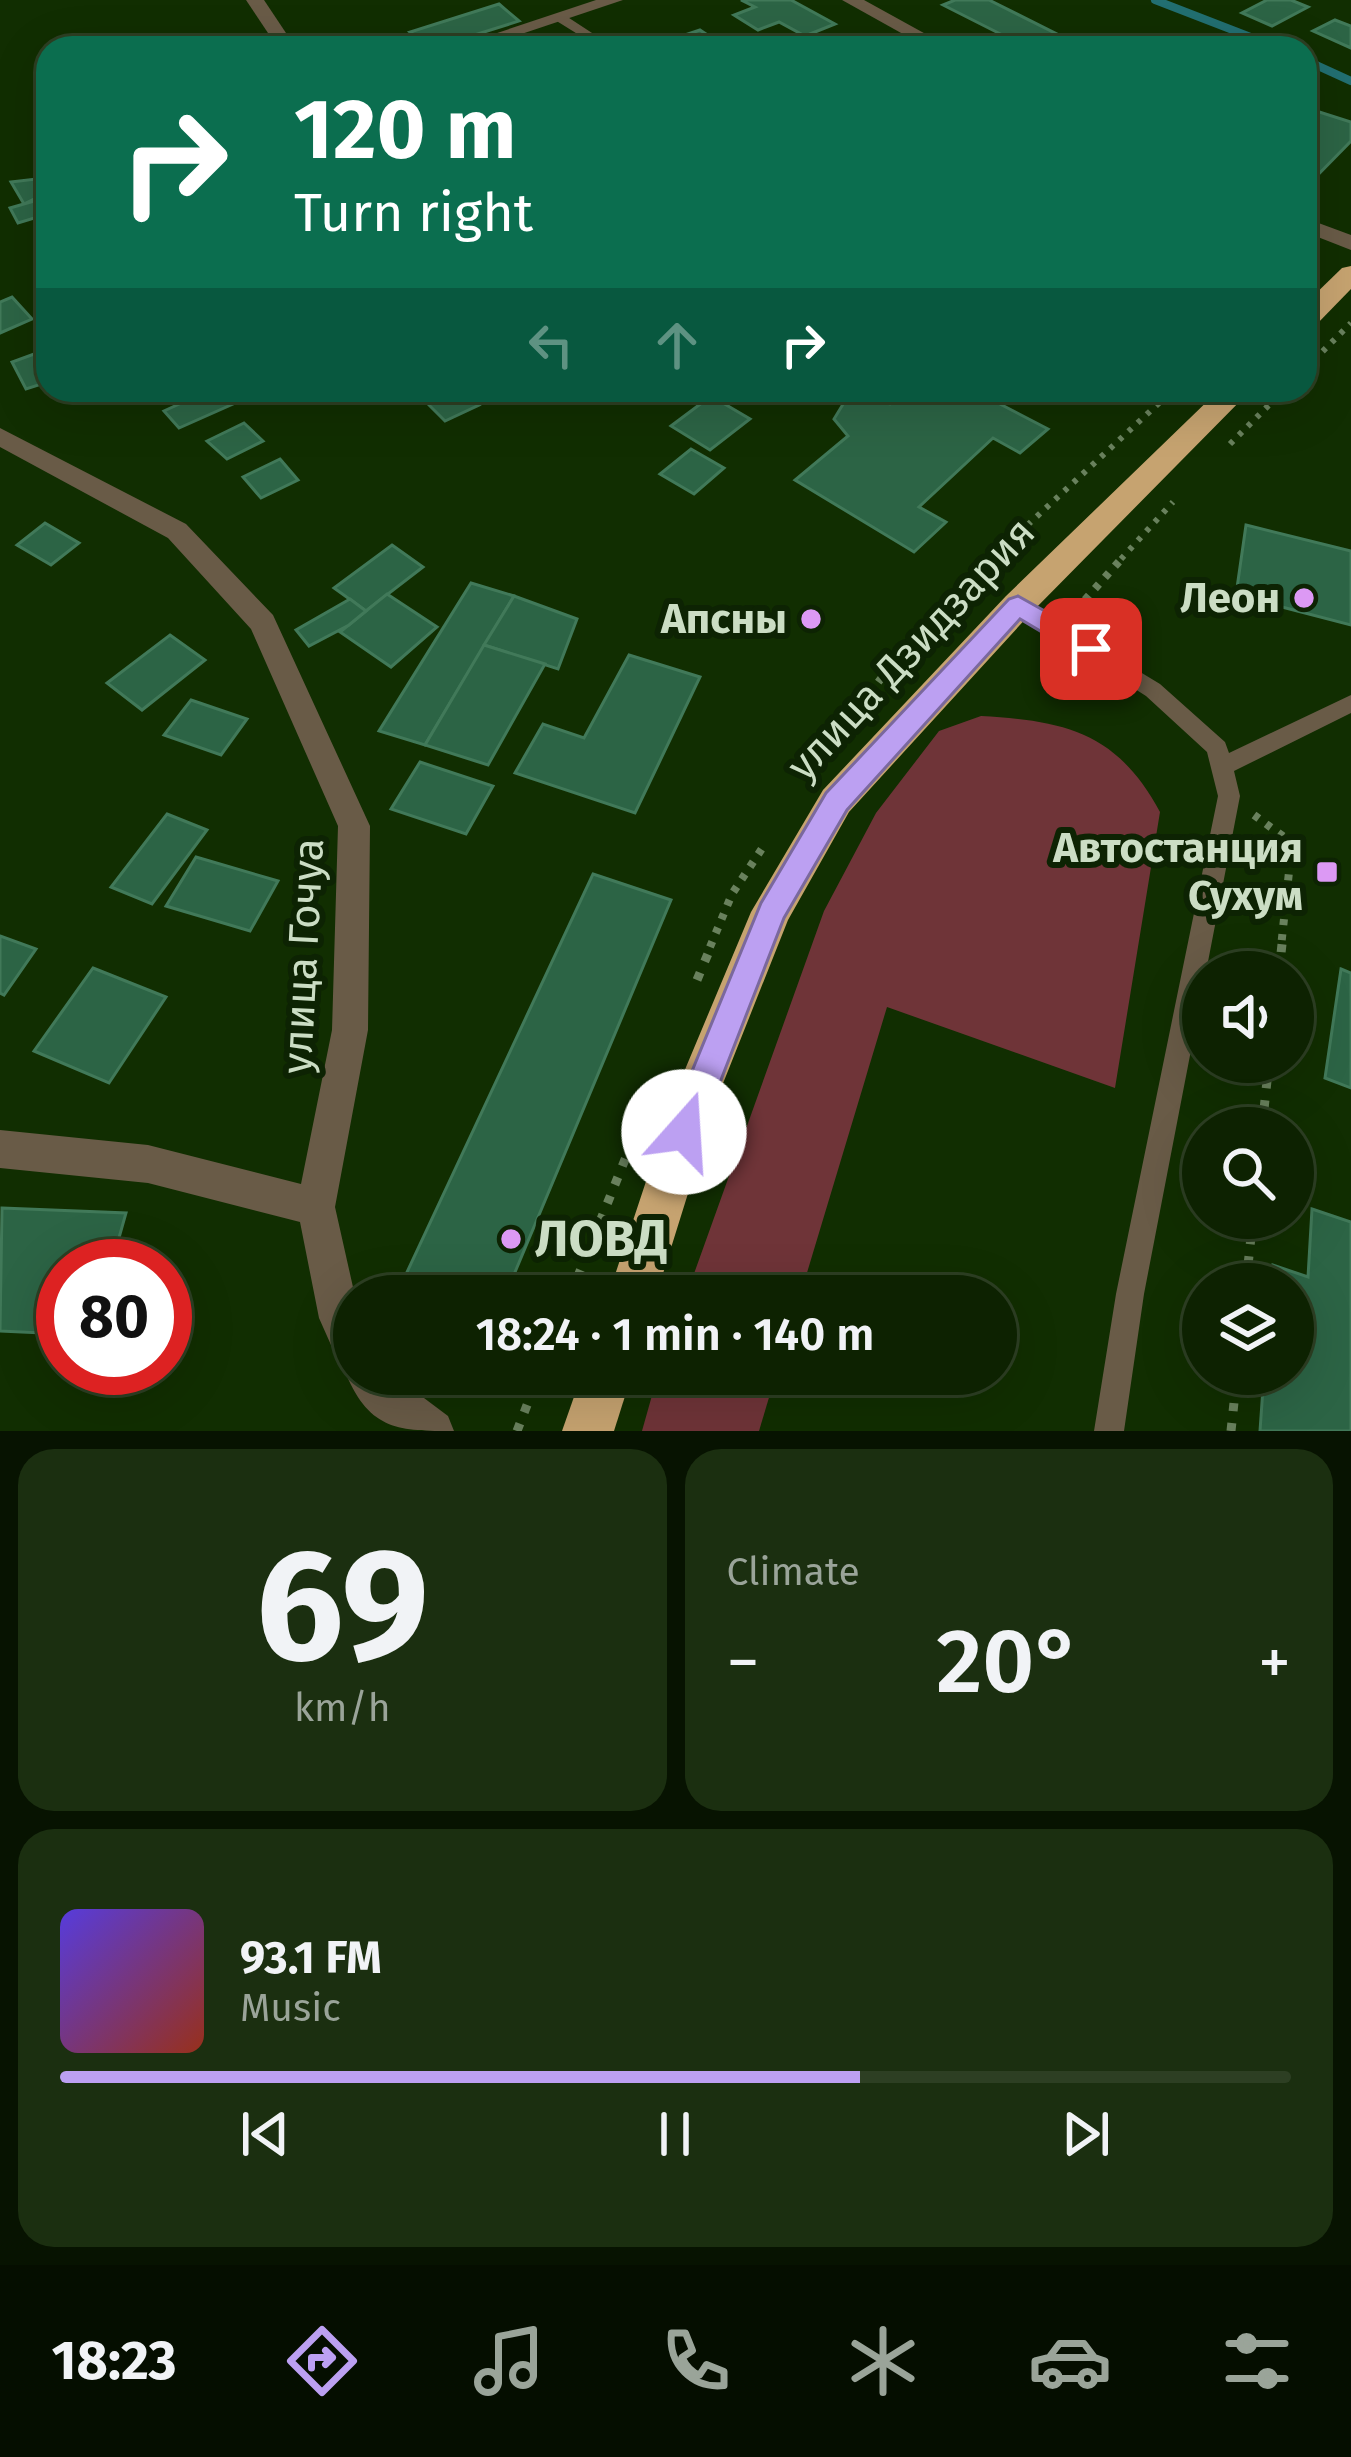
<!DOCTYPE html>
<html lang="en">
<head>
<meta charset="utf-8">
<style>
	body { margin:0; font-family:"Fira Sans",sans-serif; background:#1b2f10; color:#f1f3f6; height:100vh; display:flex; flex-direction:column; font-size:45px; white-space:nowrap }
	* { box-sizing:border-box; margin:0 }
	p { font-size:39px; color:#9aa499 }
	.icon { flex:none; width:66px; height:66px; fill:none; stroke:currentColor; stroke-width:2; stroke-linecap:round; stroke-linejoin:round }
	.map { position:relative; height:1431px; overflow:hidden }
	.drawer { display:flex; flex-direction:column; gap:18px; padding:18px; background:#071301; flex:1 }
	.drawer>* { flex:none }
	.hud { position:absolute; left:36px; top:36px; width:1281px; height:366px; border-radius:36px; box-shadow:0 12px 48px #0002,0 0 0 3px #2d3f23; background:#0b6e4f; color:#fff; overflow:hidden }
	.tools { position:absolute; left:1182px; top:951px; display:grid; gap:24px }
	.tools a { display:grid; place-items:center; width:132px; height:132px; border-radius:50%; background:#0d2201; box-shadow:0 12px 48px #0002,0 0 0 3px #2d3f23; font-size:60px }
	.speed { position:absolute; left:36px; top:1239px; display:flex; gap:24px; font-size:60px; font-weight:700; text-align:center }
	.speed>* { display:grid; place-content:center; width:156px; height:156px; border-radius:50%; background:#0d2201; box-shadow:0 12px 48px #0002,0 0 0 3px #2d3f23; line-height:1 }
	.speed .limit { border:18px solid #d22; background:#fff; color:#111 }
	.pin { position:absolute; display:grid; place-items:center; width:102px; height:102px; color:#fff; margin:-51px; border-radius:24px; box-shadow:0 6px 18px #0006 }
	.me { position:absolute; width:132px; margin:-66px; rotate:19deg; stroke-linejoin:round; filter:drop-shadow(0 0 9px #0008) }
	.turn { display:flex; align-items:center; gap:42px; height:252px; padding:0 60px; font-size:54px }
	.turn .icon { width:156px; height:156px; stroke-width:2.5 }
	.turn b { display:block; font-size:84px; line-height:102px }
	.lanes { display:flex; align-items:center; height:114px; padding:0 60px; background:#0003; justify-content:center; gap:60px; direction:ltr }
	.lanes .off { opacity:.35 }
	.big { font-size:90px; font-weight:600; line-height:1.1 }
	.drawer .widget { flex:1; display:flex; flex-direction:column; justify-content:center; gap:18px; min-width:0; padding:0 42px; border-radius:36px; background:#1b2f10 }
	.drawer .dial { align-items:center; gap:0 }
	.dial b { font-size:156px; line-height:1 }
	.song { display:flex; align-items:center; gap:36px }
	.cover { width:144px; height:144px; border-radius:18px; background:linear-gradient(135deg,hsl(250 70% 55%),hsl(10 70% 35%)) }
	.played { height:12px; border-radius:6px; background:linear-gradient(90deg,#bca0f2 65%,#2d3f23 65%) }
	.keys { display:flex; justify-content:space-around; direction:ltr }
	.heat { display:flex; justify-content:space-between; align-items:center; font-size:66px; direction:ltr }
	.drawer .tiles { flex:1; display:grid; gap:18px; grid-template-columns:1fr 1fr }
	.widget:last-child { grid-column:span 2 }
	.trip { position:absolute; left:333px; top:1275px; width:684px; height:120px; border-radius:60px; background:#0d2201; box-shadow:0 12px 48px #0002,0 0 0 3px #2d3f23; font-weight:600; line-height:120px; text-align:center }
	.dock { display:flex; height:192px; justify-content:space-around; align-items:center; background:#050e00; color:#9aa499 }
	.dock .icon { width:84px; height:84px }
	.dock .selected { color:#bca0f2 }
	.dock b { font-size:54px; color:#f1f3f6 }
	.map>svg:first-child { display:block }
</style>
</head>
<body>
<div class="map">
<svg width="1351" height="1431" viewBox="0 0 1351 1431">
	<rect width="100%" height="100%" fill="#112e01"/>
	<g fill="#6f3438">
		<path d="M981,716C1065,721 1117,732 1160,812L1115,1088L887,1007L800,1296H686L824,911L876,813L939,731Z"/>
		<polygon points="658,1374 776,1374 759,1431 642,1431"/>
	</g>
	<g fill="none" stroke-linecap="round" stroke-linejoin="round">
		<g stroke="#226f71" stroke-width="8">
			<polyline points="1155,0 1279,48"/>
			<polyline points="1305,60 1351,81"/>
		</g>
	</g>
	<g fill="#2c6445" stroke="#417959" stroke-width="3">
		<polygon points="741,0 791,0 835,24 805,36 779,22 758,30 734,15 755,7"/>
		<polygon points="955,0 989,0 1085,48 1028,48 943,5"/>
		<polygon points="1267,0 1291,0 1308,7 1272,26 1242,13"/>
		<polygon points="499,4 519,21 433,48 398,47 420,40 410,32"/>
		<polygon points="1335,20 1351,26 1351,48 1313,31"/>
		<polygon points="700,30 727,48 634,47 649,47"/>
		<polygon points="1313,110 1351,122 1351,141 1307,186 1305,117"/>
		<polygon points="36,179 44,194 24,204 11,182"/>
		<polygon points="48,197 48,214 18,223 10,208"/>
		<polygon points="12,297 32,319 0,333 0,302"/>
		<polygon points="48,349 48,382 26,389 12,362"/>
		<polygon points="210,390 233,390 242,400 179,428 164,411"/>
		<polygon points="453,390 463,390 479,405 445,421 427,403"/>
		<polygon points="908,390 973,390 1048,429 1020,453 993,438 919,507 946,522 914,552 795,480 848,436 834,419 845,401 858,397 890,404"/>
		<polygon points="711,396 750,419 710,450 671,426"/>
		<polygon points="244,423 263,441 227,459 207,441"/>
		<polygon points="691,449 724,468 694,494 660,474"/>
		<polygon points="280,459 298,480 261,498 243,477"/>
		<polygon points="45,523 79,543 51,565 17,545"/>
		<polygon points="1246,525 1351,551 1351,625 1236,595"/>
		<polygon points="392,545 423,567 366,611 334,588"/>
		<polygon points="471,583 514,596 425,745 379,731"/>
		<polygon points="387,594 437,627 391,667 340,632"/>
		<polygon points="514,596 577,619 558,669 484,645"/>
		<polygon points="350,599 366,611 349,625 309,646 296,630"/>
		<polygon points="170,635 205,660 142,710 107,683"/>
		<polygon points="484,645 545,664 488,765 425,745"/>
		<polygon points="629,655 700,677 635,813 515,773 543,724 584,738"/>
		<polygon points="191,700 247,719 221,755 164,735"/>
		<polygon points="420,762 493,786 466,834 391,809"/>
		<polygon points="167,814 207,830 152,904 111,887"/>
		<polygon points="196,857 278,881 250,931 166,906"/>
		<polygon points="593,874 671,900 505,1296 428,1296 401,1285"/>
		<polygon points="0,936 36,949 4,995 0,993"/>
		<polygon points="93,968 166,997 109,1083 34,1051"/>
		<polygon points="1341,969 1351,973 1351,1088 1325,1078"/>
		<polygon points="2,1208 126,1213 111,1266 63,1266 63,1334 0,1331"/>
		<polygon points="1312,1209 1351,1222 1351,1431 1260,1431 1264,1374 1293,1374 1293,1284 1272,1284 1273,1265 1308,1277"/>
	</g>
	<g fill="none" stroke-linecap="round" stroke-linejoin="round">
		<g stroke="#69815d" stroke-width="6" stroke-dasharray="4.5 8" stroke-linecap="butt">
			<polyline points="1305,268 1319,255"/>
			<polyline points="1305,369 1351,323"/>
			<polyline points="1230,444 1284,390"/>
			<polyline points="991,559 1173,390"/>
			<polyline points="1121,559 1173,502"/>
		</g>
		<g stroke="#69815d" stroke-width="8" stroke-dasharray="6 9" stroke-linecap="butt">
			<polyline points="1075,611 1124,556"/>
			<polyline points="815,766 892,664 994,556"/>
			<polyline points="1254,815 1284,837 1289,872 1281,947"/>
			<polyline points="710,947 732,894 765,844"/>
		</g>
		<g stroke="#69815d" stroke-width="9" stroke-dasharray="8 12" stroke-linecap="butt">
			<polyline points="1279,972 1282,944"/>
			<polyline points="697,980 712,944"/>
			<polyline points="1262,1128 1269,1062"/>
			<polyline points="1246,1284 1253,1218"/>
			<polyline points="570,1296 649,1100"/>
			<polyline points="517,1431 539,1374"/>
			<polyline points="1231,1431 1237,1374"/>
		</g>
		<g fill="#695b47" fill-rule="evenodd">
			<polygon points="555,14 563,14 615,48 600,48 555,20"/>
			<polygon points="1209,43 1215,48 1201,48"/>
			<polygon points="1018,598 1160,684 1225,742 1229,753 1351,695 1351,713 1234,771 1240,796 1206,972 1203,972 1203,988 1144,1294 1124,1431 1094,1431 1116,1294 1218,796 1207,752 1146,696 1011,610 1008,605"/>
		</g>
		<g fill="#695b47" fill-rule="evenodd">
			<polygon points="246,0 264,0 296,48 278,48"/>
			<polygon points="596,0 623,0 480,48 452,48"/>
			<polygon points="842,0 864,0 951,48 928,48"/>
			<polygon points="1305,218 1351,235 1351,250 1305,232"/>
			<path d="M0,428L186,524L273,615L370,826L368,1030L335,1207L355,1296L354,1374H392L448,1416L454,1431C400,1431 370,1431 346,1374L349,1367L339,1363L319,1318L300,1222L148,1183L0,1168V1130L148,1145L301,1184L332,1030L338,826L251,629L168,538L0,447Z"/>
		</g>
		<g fill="#c6a370" fill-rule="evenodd">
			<polygon points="1351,266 1351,289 1315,326 1305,329 1305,304 1342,268"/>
			<polygon points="1219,390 1251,390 1030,614 849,812 788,920 720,1091 656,1296 608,1296 676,1091 751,912 823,790 1006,596"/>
			<polygon points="582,1374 632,1374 614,1431 562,1431"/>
		</g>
	</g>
	<polygon fill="#bca0f2" stroke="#7a689d" stroke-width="3" points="1018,596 1100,642 1104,649 1100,656 1082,656 1020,619 847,810 784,918 696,1144 684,1149 672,1144 667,1132 761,903 826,793 1009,599"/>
	<g fill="#dc99f4" stroke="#0d2303" stroke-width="4.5">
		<circle cx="1304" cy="598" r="12"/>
		<circle cx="811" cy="619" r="12"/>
		<rect x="1315" y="860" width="24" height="24" rx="6"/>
		<circle cx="511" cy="1239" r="12"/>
	</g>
	<g text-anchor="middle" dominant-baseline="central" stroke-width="12" stroke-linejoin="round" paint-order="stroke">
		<g font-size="42" font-weight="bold" fill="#cbddc4" stroke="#0d2303" text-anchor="end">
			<text x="1280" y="598">Леон</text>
			<text x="787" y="619">Апсны</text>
			<text x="1303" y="848">Автостанция<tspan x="1303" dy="48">Сухум</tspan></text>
		</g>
		<g font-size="42" fill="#cbddc4" stroke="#0d2303">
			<text transform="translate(911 649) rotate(-47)">улица Дзидзария</text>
			<text transform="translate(303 956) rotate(-87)">улица Гочуа</text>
		</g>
		<g font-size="51" font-weight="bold" fill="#cbddc4" stroke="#0d2303" text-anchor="start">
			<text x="535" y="1239">ЛОВД</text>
		</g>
	</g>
</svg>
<div class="tools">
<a><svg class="icon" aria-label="sound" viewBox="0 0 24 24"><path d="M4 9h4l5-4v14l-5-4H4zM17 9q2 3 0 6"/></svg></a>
<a><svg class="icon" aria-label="search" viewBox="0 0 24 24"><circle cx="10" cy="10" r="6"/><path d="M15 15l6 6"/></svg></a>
<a><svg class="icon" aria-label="layers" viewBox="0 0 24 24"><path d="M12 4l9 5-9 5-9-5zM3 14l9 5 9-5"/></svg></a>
</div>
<div class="speed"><div class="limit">80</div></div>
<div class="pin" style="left:1091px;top:649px;background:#d93025"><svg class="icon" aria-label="arrive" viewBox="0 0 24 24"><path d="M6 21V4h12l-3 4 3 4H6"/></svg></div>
<svg class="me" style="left:684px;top:1132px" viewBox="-20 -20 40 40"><circle r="19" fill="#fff"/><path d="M0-13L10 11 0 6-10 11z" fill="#bca0f2"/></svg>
<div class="trip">18:24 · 1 min · 140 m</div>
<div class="hud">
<div class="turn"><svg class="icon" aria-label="right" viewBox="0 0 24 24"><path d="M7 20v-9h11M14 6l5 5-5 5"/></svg><div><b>120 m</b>Turn right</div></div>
<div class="lanes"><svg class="icon off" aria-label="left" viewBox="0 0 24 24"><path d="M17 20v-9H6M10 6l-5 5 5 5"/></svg><svg class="icon off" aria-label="ahead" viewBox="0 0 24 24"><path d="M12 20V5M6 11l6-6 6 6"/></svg><svg class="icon" aria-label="right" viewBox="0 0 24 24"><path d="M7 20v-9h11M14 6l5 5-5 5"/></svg></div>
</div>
</div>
<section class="drawer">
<div class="tiles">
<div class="widget dial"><b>69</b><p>km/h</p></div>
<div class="widget"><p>Climate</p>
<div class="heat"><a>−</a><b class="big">20°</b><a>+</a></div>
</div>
<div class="widget">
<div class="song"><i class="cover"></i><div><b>93.1 FM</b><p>Music</p></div></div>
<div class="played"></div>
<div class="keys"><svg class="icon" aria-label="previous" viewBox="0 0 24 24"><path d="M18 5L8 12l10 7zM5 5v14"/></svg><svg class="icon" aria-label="pause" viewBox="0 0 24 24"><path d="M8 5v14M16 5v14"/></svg><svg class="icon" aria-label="next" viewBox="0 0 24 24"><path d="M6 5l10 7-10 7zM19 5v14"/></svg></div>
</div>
</div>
</section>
<nav class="dock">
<b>18:23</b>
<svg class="icon selected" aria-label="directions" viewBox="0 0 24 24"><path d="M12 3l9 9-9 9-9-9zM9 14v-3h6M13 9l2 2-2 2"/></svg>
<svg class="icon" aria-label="music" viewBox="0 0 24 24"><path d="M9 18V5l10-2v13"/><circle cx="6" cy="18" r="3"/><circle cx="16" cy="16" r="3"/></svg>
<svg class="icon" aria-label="phone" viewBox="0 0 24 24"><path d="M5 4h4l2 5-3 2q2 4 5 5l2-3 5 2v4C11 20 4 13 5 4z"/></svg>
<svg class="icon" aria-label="climate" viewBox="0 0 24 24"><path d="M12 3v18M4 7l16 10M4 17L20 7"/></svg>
<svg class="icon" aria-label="car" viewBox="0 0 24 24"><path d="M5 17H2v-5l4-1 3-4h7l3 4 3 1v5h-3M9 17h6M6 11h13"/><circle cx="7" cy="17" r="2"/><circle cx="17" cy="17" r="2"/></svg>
<svg class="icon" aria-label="filters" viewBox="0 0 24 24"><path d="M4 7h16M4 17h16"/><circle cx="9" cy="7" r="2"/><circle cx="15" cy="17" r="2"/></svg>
</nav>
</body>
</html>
